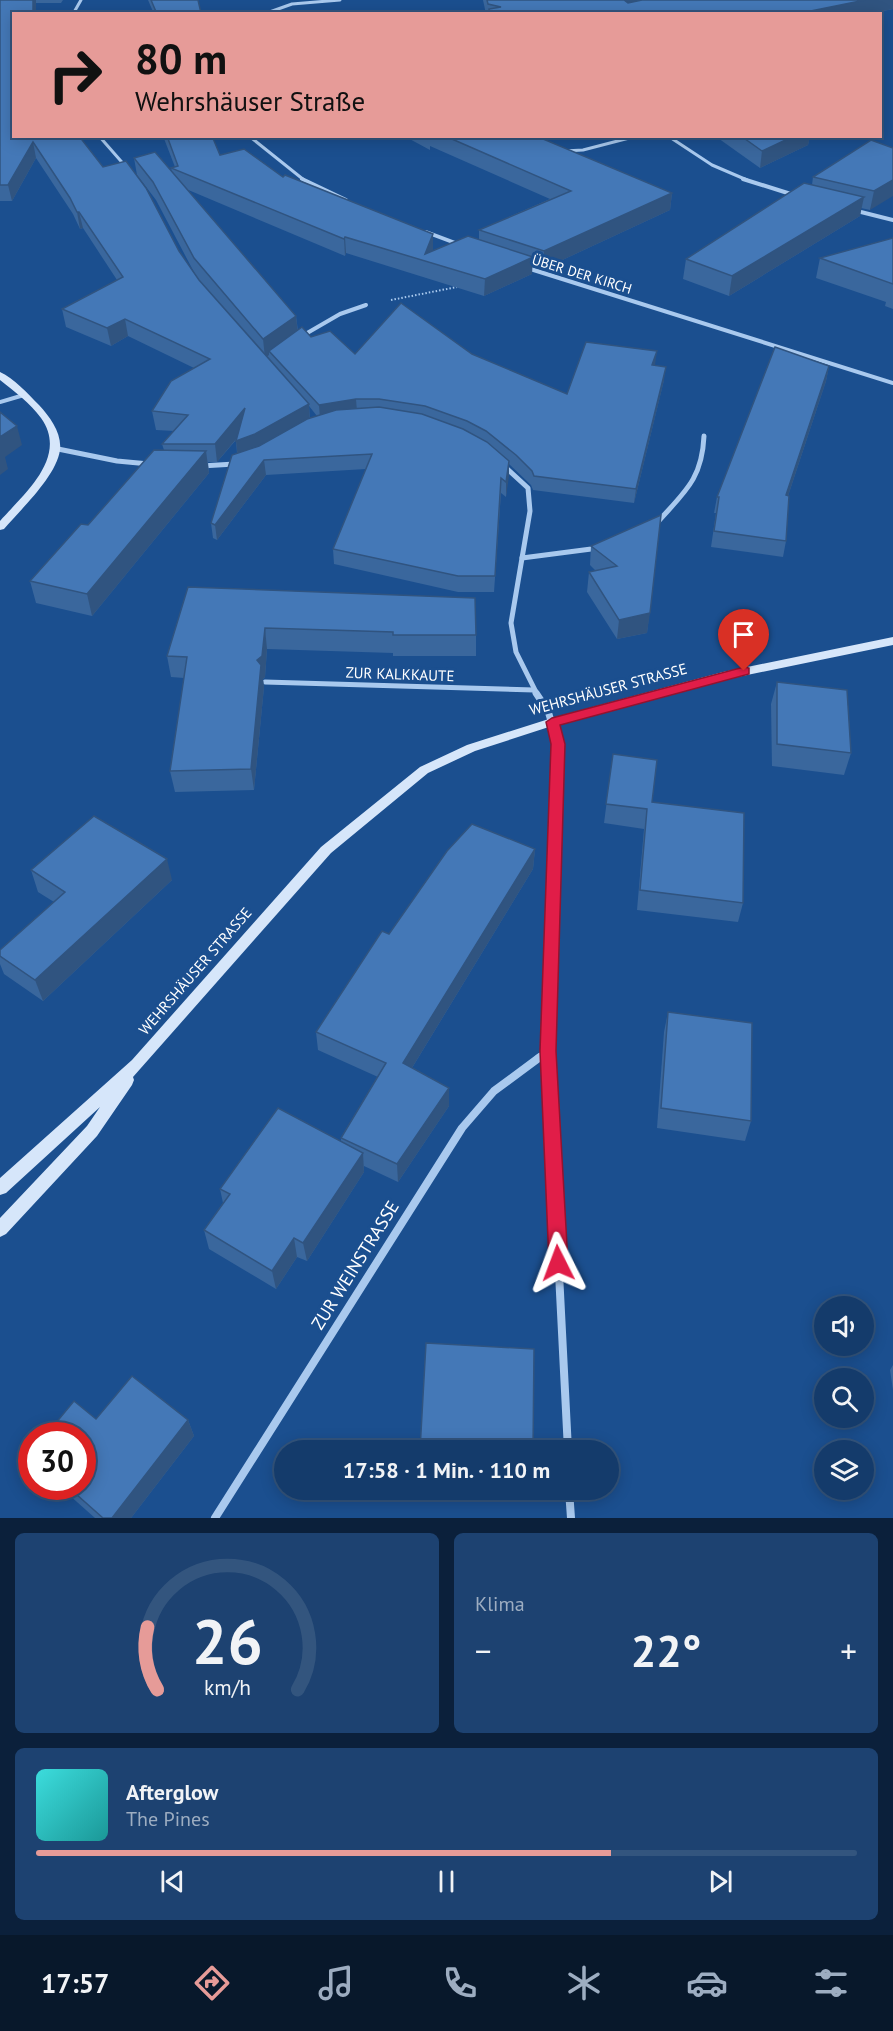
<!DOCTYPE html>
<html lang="de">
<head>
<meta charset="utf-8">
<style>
	body { margin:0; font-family:"PT Sans",sans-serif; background:#1d4271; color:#f1f3f6; height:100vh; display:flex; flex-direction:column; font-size:22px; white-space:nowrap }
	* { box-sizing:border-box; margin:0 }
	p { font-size:20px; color:#9dadc1 }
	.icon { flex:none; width:33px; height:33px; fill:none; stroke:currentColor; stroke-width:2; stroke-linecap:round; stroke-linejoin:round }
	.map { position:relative; height:1518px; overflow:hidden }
	.sheet { display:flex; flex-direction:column; gap:15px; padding:15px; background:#0b203b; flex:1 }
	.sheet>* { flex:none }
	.guide { position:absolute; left:12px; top:12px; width:870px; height:126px; border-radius:0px; box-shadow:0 3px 15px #0003,0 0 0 2px #33557e; background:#e69b98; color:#111; overflow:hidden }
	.buttons { position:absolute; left:814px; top:1296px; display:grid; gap:12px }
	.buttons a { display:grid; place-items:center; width:60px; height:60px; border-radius:50%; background:#143b6b; box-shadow:0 3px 15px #0003,0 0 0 2px #33557e; font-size:30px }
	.speed { position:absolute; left:18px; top:1422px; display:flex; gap:12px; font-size:30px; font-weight:700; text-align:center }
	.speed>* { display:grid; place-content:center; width:78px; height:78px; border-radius:50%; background:#143b6b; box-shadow:0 3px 15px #0003,0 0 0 2px #33557e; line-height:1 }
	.speed .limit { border:9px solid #d22; background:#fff; color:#111 }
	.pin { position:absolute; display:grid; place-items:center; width:51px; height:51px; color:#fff; margin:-62px -26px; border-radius:50% 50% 50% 0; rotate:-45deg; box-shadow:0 0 6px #0007 }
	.pin .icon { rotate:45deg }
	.me { position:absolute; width:66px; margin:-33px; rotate:357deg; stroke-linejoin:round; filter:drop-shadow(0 0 4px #0008) }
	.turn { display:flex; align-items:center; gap:21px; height:126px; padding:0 24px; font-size:27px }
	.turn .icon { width:78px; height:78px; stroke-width:2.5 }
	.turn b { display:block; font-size:42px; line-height:51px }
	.big { font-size:45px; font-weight:700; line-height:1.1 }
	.sheet .tile { flex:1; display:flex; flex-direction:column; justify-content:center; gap:9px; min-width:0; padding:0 21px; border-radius:9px; background:#1d4271 }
	.sheet .dial { align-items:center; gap:0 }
	.dial svg { height:156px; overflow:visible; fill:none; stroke:#33557e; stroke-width:7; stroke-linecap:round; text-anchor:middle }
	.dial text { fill:#f1f3f6; stroke:none }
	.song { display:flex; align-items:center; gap:18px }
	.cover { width:72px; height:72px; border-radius:9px; background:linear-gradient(135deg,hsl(180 70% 55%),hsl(180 70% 35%)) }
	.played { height:6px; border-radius:3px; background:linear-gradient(90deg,#e69b98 70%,#33557e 70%) }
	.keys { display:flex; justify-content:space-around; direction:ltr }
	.heat { display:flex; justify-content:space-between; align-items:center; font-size:33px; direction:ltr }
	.sheet .tiles { flex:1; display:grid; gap:15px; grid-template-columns:1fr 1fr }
	.tile:last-child { grid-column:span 2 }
	.trip { position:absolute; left:274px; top:1440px; width:345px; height:60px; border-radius:30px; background:#143b6b; box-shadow:0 3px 15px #0003,0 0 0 2px #33557e; font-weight:700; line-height:60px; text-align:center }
	.tabs { display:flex; height:96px; justify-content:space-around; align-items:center; background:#08182b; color:#9dadc1 }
	.tabs .icon { width:42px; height:42px }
	.tabs .selected { color:#e69b98 }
	.tabs b { font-size:27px; color:#f1f3f6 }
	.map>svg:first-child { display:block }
</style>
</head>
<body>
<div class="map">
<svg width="893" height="1518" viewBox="0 0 893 1518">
	<rect width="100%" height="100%" fill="#1b4f8f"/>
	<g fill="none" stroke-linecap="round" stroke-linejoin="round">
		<polyline stroke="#a9c9ee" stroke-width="2" stroke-dasharray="1.5 2" stroke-linecap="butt" points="391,300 457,287"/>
		<g stroke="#a9c9ee" stroke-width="3">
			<polyline points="73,14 81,0"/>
			<polyline points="264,14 292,4 340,0"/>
			<polyline points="99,136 127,168"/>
			<polyline points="249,136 304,180"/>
			<polyline points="668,136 712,165 747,180"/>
			<polyline points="564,151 583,150 637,136"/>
		</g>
		<g stroke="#a9c9ee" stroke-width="4">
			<polyline points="302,179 346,200"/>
			<polyline points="743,179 794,195"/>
			<polyline points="853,210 893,220"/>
			<polyline points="426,232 458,244"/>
			<polyline points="524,267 893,383"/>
			<polyline points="302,336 340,314 366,305"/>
			<polyline points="0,402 24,395"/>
		</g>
		<g stroke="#a9c9ee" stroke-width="5">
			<polyline points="58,449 117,461 149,464"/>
			<polyline points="503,465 528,488 530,511 511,623 516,652 537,694"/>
			<polyline points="201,466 235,464"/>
			<path d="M655,525C683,493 702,481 704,436"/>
			<polyline points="522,558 599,548"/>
			<polyline points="265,682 534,690"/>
		</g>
		<g stroke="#a9c9ee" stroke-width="7">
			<polyline points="536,693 548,711 558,744 548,1058"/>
			<polyline points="538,1058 548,1051"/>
		</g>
		<g stroke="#a9c9ee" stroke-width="8">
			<polyline points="548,1057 568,1450"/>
			<polyline points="569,1490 571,1518"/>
			<polyline points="215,1518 462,1128 494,1091 540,1057"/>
		</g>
		<g fill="#d6e6fa" fill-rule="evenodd">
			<path d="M0,372C14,378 28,394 39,405C50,417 62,433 60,450C56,477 21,509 4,529L0,530V521C24,494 69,457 41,418C30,403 14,391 0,380Z"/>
			<polygon points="893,637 893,645 723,680 555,725 475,751 428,773 331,853 133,1077 134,1080 132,1085 97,1136 6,1234 0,1237 0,1218 87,1126 100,1107 6,1193 0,1195 0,1178 132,1060 321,847 420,767 467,745 552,718 723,672"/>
		</g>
	</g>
	<g fill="#3a679d" fill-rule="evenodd">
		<path d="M0,0H63L61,3H36V14H14V136L103,167L179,251L196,276L156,200L137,175L134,158L172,172L171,168L175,167L163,136H212L220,155L283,177L433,234V251L479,239V230L550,199L430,146V150L404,136H536L672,193L670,210L543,269L532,265V274L484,296L346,253L345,256L186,189L296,316L298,331L311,337L355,354H472L567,394L655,366L664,380L634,503L533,490L531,485L509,464L506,497L501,493L494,592H458L334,564L333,549L366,469L266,475L217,540L213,538L211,523L237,453L236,440L217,462H208L209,473L92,616L36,603L30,581L164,450L162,444L174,431L156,430L152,411L194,368L128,336L111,346L66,327L62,309L117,280L83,228L80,229L73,214L36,158L12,201H0ZM309,406L317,416L310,418Z"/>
		<polygon points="148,0 198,0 201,14 154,14"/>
		<polygon points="483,0 893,0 893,9 868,14 486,14"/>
		<polygon points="715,136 810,136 808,145 760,168"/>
		<polygon points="893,148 870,210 861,208 860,216 729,296 683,279 686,259 812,185 813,177"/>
		<polygon points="893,238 893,309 885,306 886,302 816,278 820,258"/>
		<polygon points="829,366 826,381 788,496 786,541 783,557 711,547 716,513 714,513 717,497"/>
		<polygon points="661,515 647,633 617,639 587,592 589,572 596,571 590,565 591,546"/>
		<polygon points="188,587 476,635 476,656 393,656 393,653 267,649 265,677 263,679 264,687 254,790 175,792 170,771 184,678 171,677 167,656"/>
		<polygon points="777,682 851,753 844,775 772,766 771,704"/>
		<polygon points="613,754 652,802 743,903 738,922 637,910 644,829 604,823"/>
		<polygon points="535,849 533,869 412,1068 449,1106 398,1182 364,1166 364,1172 307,1261 297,1257 276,1289 209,1249 204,1230 223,1203 220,1189 341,1141 341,1138 378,1077 318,1050 316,1032 389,934"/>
		<polygon points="31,870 172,880 43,1001 4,974 0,964 0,950 54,902 38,892"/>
		<polygon points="668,1012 751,1121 745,1141 657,1128 664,1032"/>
		<polygon points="893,1365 893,1390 890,1370"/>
		<polygon points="188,1420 194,1436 131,1518 95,1518 59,1486 82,1486"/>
	</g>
	<g fill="#305480">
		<rect x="33" y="0" width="3" height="14"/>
		<polygon points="623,0 672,0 623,14"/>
		<polygon points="865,0 893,0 893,9 868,14 796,14"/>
		<polygon points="794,136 810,136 808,145 760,168 762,151"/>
		<polygon points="33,142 36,158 12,201 8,185"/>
		<polygon points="893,180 893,196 870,210 874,191"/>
		<polygon points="672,193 670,210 543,269 544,251"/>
		<polygon points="864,197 860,216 729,296 732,276"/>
		<polygon points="77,212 79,212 83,228 80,229"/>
		<polygon points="433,234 433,251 425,254"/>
		<polygon points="345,237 346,253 345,256 344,239"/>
		<polygon points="533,257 532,274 484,296 485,279"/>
		<polygon points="296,316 298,334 269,351 269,355 265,358 263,339"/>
		<polygon points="125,319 128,336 111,346 107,328"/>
		<polygon points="657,351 655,365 651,379 652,365"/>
		<polygon points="829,366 826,381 783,511 786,495"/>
		<polygon points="666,367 664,380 634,503 636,489"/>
		<polygon points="356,399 357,412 320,419 319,405"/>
		<polygon points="309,404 310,422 238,459 236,441"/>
		<polygon points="245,408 247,426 217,462 215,444"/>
		<polygon points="17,426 22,445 5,457 8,469 0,475 0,437"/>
		<polygon points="206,451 209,473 92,616 87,594"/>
		<polygon points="264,460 266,475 217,540 215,525"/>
		<polygon points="509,461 509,476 506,497 506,482"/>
		<polygon points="650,613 647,633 617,639 619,620"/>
		<polygon points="265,628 267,649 265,677 263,679 264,687 254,790 251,769 257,660"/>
		<polygon points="535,849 533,869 404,1081 403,1063"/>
		<polygon points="167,859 172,880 43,1001 35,980"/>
		<polygon points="449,1088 449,1106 398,1182 397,1164"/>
		<polygon points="363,1153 364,1172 307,1261 303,1243"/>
		<polygon points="294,1238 297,1257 276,1289 272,1271"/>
		<polygon points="188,1420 194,1436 131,1518 112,1518"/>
	</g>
	<g fill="#4478b7" stroke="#305480" stroke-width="1.5">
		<polygon points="0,0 33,0 33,14 14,14 14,136 79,136 103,167 126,161 146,188 179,251 199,280 309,404 255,434 236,441 245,408 215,444 162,444 188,415 152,411 171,381 210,359 125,319 107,328 62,309 123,277 79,212 77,212 70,198 33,142 8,185 0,185"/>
		<polygon points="151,0 198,0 201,13 157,14"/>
		<polygon points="487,0 624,0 628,3 642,0 865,0 796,14 490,14 489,9 501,7 488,4"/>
		<polygon points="167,136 212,136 220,155 244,149 283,177 285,175 433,234 425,254 468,236 533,257 485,279 345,237 344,239 171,168 178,166"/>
		<polygon points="445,136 536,136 672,193 544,251 479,230 571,191"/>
		<polygon points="741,136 794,136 762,151"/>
		<polygon points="871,140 893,148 893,180 874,191 813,177"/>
		<polygon points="155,152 296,316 263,339 194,258 153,182 134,158"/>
		<polygon points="804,183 864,197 732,276 686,259"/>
		<polygon points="893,238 893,284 820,258"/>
		<polygon points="401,303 472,354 567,394 586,342 657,351 652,365 666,367 636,489 534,476 532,471 516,455 486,431 467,421 425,406 379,399 356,399 319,405 269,351 302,327 311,337 330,331 355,354"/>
		<polygon points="775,347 829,366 786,495 789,496 786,541 714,531 719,497 717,497"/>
		<polygon points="379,407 422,414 463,429 487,442 509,461 506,482 501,478 495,576 458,576 333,549 372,454 264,460 215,525 211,523 232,455 259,446 307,419 336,410"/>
		<polygon points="0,412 17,426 0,437"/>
		<polygon points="154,450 206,451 87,594 30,581 81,524 88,525"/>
		<polygon points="661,515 650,613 619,620 589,572 617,566 591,546"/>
		<polygon points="188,587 475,598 476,635 393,635 393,632 265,628 262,656 257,660 261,665 251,769 170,771 187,657 167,656"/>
		<polygon points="777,682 847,690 851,753 777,744"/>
		<polygon points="613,754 657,760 652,802 744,813 743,903 640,890 647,809 606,804"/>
		<polygon points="94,816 167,859 35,980 0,956 0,950 65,892 31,870"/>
		<polygon points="472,824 535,849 403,1063 449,1088 397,1164 341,1138 386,1063 316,1032 382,931 389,934 447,851"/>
		<polygon points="668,1012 752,1023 751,1121 661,1108"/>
		<polygon points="278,1108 363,1153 303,1243 294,1238 272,1271 204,1230 230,1194 220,1189"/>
		<polygon points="426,1343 534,1349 533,1450 420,1450"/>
		<polygon points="132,1376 188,1420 112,1518 103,1518 67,1486 82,1486 82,1436 45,1436 74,1401 96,1419"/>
	</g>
	<polygon fill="#e11d48" stroke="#92132f" stroke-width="1.5" points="744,667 749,668 749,674 560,725 565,744 556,1051 568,1263 565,1270 558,1272 552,1270 549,1263 540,1051 551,744 546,722 552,718"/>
	<g text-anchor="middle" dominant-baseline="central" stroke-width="6" stroke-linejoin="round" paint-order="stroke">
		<g font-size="14" fill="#fff" stroke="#1b4f8f">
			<text transform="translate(582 274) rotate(17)">ÜBER DER KIRCH</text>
		</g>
		<g font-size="15" fill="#fff" stroke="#1b4f8f">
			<text transform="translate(400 674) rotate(2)">ZUR KALKKAUTE</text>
			<text transform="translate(608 689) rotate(-15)">WEHRSHÄUSER STRASSE</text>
			<text transform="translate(195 971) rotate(-49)">WEHRSHÄUSER STRASSE</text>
		</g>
		<g font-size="18" fill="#fff" stroke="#1b4f8f">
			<text transform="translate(355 1265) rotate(-58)">ZUR WEINSTRASSE</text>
		</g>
	</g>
</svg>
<div class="buttons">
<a><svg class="icon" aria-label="sound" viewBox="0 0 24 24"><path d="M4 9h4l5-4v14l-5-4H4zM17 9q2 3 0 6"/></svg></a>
<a><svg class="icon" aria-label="search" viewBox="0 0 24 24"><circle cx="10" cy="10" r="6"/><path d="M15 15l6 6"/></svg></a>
<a><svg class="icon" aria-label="layers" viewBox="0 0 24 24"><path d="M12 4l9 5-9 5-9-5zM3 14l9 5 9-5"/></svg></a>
</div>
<div class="speed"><div class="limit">30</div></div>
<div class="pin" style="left:744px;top:671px;background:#d93025"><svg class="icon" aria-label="arrive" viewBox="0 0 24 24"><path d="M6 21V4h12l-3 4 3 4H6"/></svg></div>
<svg class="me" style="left:558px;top:1263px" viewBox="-20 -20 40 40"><path d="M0-17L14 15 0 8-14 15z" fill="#e11d48" stroke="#fff" stroke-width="4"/></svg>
<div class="trip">17:58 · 1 Min. · 110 m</div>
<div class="guide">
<div class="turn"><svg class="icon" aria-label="right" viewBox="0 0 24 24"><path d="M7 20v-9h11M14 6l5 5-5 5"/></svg><div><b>80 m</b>Wehrshäuser Straße</div></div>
</div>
</div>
<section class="sheet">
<div class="tiles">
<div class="tile dial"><svg viewBox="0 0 100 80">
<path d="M14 69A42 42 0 1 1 86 69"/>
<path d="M14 69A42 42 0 0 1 9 37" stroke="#e69b98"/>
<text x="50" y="56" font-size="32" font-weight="700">26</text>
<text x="50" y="72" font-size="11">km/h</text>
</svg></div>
<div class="tile"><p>Klima</p>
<div class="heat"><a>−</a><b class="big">22°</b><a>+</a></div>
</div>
<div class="tile">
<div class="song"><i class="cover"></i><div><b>Afterglow</b><p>The Pines</p></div></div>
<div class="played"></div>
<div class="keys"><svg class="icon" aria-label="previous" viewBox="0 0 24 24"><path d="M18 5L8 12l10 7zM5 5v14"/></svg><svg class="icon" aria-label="pause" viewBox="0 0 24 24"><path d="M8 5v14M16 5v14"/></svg><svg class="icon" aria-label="next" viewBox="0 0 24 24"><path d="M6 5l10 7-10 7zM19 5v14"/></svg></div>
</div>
</div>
</section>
<nav class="tabs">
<b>17:57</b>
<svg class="icon selected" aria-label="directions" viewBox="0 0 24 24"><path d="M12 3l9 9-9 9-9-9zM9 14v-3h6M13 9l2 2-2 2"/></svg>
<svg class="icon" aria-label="music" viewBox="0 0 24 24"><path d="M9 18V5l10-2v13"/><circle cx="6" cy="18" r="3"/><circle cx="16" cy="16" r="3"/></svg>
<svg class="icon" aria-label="phone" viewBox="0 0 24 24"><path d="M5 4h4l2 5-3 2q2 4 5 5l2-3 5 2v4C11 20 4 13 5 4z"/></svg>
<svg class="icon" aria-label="climate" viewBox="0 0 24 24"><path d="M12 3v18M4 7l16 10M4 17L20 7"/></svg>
<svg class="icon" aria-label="car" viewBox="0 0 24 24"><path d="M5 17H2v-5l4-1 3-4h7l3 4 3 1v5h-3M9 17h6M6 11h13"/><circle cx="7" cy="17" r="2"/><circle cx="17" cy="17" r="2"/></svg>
<svg class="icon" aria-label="filters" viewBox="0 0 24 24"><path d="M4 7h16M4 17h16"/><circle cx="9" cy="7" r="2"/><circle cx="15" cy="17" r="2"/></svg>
</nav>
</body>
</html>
